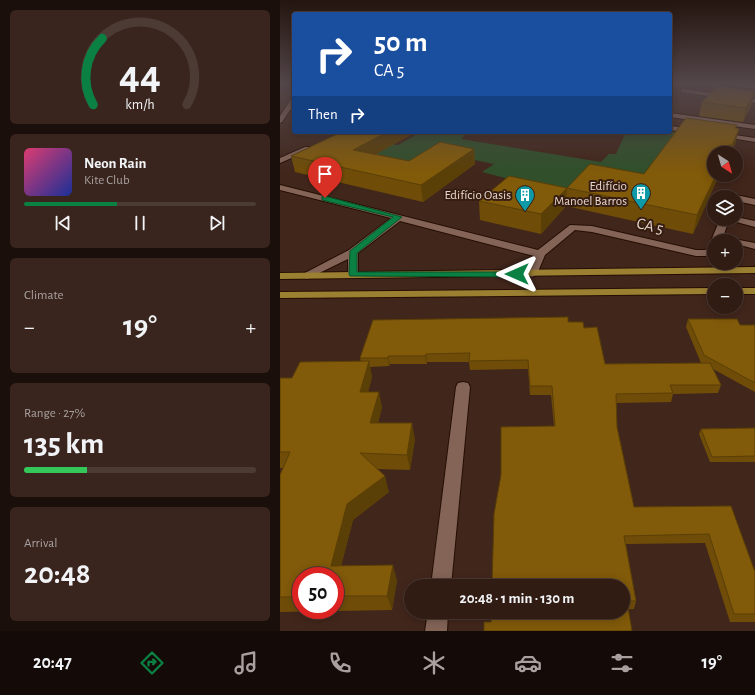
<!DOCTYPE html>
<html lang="en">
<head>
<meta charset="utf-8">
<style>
	body { margin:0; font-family:"Alegreya Sans",sans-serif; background:#39251d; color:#f1f3f6; height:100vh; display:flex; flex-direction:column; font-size:15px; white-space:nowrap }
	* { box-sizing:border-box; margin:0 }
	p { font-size:13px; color:#a8a1a0 }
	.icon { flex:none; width:22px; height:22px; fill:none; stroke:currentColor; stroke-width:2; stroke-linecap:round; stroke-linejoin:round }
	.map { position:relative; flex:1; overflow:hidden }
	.sheet { display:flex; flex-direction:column; gap:10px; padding:10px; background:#1b0f0b; width:280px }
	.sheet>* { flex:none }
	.guide { position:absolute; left:12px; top:12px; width:380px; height:122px; border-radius:4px; box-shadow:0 2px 10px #0003,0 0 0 1px #4c3a34; background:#1a4fa0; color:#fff; overflow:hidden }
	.needle { width:26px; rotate:143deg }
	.controls { position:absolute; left:427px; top:146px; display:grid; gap:8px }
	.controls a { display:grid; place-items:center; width:36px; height:36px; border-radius:50%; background:#311c14; box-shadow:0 2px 10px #0003,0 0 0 1px #4c3a34; font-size:20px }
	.speed { position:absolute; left:12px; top:567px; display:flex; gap:8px; font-size:20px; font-weight:700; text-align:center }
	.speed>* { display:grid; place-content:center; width:52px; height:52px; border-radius:50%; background:#311c14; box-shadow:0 2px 10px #0003,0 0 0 1px #4c3a34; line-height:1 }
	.speed .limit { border:6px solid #d22; background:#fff; color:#111 }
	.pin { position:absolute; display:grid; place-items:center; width:34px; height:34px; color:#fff; margin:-41px -17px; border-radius:50% 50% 50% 0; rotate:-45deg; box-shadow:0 0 4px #0007 }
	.pin .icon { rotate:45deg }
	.me { position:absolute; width:44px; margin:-22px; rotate:270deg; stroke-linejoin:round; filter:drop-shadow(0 0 3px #0008) }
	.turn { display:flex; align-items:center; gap:14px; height:84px; padding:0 16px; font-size:18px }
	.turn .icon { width:52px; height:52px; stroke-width:2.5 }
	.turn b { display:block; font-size:28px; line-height:34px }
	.then { display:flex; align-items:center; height:38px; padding:0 16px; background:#0003; gap:8px; font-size:15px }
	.big { font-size:30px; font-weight:700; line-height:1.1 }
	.sheet .tile { flex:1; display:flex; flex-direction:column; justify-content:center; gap:6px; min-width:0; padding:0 14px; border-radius:6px; background:#39251d }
	.sheet .dial { align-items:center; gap:0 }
	.dial svg { height:104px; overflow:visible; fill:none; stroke:#4c3a34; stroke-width:7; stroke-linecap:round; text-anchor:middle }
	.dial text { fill:#f1f3f6; stroke:none }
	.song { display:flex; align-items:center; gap:12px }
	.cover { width:48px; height:48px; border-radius:6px; background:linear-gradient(135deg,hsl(340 70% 55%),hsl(230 70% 35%)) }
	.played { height:4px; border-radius:2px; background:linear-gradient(90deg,#0b8043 40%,#4c3a34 40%) }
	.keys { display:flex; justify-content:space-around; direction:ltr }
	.heat { display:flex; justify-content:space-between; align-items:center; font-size:22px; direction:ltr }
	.charge { height:6px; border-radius:3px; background:linear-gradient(90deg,#34c759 27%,#4c3a34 0) }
	.trip { position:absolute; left:124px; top:579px; width:226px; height:40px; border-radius:20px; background:#311c14; box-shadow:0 2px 10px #0003,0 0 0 1px #4c3a34; font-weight:700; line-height:40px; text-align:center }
	.tabs { display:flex; height:64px; justify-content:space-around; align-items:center; background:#140b08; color:#a8a1a0 }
	.tabs .icon { width:28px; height:28px }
	.tabs .current { color:#0b8043 }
	.tabs b { font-size:18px; color:#f1f3f6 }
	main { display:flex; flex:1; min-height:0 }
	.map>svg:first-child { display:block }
</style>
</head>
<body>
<main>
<section class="sheet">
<div class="tile dial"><svg viewBox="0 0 100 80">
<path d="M14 69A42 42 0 1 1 86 69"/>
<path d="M14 69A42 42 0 0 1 21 18" stroke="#0b8043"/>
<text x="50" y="56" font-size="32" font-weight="700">44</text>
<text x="50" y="72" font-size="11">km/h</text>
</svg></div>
<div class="tile">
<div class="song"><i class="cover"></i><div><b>Neon Rain</b><p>Kite Club</p></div></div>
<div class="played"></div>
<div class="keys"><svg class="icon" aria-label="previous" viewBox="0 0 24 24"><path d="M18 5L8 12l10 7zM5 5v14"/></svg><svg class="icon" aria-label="pause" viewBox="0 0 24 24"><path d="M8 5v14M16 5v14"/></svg><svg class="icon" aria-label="next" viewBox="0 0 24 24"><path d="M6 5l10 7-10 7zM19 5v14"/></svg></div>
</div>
<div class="tile"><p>Climate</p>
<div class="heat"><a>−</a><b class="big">19°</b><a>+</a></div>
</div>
<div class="tile"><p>Range · 27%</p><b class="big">135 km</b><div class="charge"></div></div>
<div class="tile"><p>Arrival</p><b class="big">20:48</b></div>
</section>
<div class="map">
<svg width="475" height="631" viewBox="0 0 475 631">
	<rect width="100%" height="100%" fill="#41261b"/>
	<polygon fill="#304f2a" points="390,131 400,134 380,176 282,205 237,181 202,172 214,164 161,153 128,172 48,154 78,140 118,145 141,132 189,132 181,139 321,162 329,154 336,154 346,132 390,132"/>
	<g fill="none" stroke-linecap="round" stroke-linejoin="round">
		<g stroke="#260e04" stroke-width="2">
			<g id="minor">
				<polygon points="440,83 453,83 475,85 475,89"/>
				<polygon points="403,89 475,99 475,103 401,92 401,90"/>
				<polygon points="14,97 14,104 2,122 0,123 0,116 12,98"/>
				<polygon points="390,113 475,125 475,129 390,117"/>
				<polygon points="390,126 415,129 418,131 415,133 390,130"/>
				<polygon points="441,133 475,138 475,142 439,136 438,135"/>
				<polygon points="25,147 31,147 32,149 0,163 0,158"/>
				<polygon points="0,185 258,250 290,225 312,226 416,250 425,250 434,246 434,254 425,256 416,256 312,232 295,230 265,255 257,274 252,277 247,274 254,256 120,221 78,253 78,275 77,277 69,277 68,275 68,259 27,279 22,276 23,274 69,250 111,218 0,190"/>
				<polygon points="456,195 475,199 475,205 456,201 456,197 452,197"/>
				<polygon points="456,217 475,221 475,227 449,220 443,237 475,243 475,249 456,244 456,241 434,241 434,243 431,241 440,219 456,219"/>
				<polygon points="183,382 188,383 190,387 171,586 151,586 176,387 178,383"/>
				<polygon points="148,612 168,612 167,631 145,631"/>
			</g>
		</g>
		<g stroke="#260e04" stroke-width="2">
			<g id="major">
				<polygon points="475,267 475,273 0,279 0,273"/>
				<polygon points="434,288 434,294 0,298 0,292"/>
				<rect x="456" y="288" width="19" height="6"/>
			</g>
		</g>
		<use href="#minor" fill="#836457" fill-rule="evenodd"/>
		<use href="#major" fill="#9c8032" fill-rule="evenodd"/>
	</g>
	<g fill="#6f4d09" fill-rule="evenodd">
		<polygon points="422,102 472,104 463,122 419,116"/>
		<polygon points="457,125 456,128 459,129 455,144 451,153 434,153 434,175 439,175 413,234 286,206 261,234 200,220 199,201 287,188 364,174"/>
		<polygon points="62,132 136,132 96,154 129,161 194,149 195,164 143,202 15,172 11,156"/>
		<path d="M408,319L460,325H475V392L433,369L441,385L438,393L393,394L391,402L336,403L337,427L354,507L451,506L475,572V622H450L425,543L346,544L356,601L354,609L211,622L274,426L271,395H250L248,369L190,370L189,362H147V364H110L109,366L90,367L92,377L88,392L102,407L98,423L135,439L130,470L97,469L109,492L73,520L61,566L117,580L112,610L0,612V475L3,468H0V378H12L81,362L80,358L288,322L304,328L325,364L421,363L406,327ZM21,576H55V610H21Z"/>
		<polygon points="475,428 475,462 430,462 419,434 421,429"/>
	</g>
	<g fill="#5a3f07">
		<polygon points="390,83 399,83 390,93"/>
		<polygon points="475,92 472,104 463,122 466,108"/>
		<polygon points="459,129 455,144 451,153 450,153 452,145"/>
		<polygon points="107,132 136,132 76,165 73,150"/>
		<polygon points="194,149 195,164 143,202 141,185"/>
		<polygon points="436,175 439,175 413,234 417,215"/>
		<polygon points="287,188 286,206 261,234 261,214"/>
		<polygon points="146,354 147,362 147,364 145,356"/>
		<polygon points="108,356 110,364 109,366 108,358"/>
		<polygon points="89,361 92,377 84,408 80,392"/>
		<polygon points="99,392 102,407 94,439 90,423"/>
		<polygon points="132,423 135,439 130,470 127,455"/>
		<polygon points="105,476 109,492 73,520 57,581 51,566 67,504"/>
		<polygon points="113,565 117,580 112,610 107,596"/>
	</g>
	<g fill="#815a0a" stroke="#5a3f07">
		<polygon points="437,86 475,91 475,92 466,108 422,102"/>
		<polygon points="406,118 457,125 455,128 459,129 452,145 449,145 446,153 434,153 434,175 436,175 417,215 287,188 261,214 199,201 229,176 287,188 310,164 364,174"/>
		<polygon points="62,132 107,132 73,150 129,161 160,142 194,149 141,185 11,156"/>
		<polygon points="288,317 288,322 303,322 304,328 317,327 325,364 430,363 441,385 390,385 393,393 336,394 337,427 354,507 451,506 475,572 475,614 454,614 429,534 344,536 356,601 347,601 352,631 204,631 204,622 211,622 212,612 343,612 343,586 212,586 214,514 221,475 221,427 275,426 272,386 250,386 248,360 189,361 190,353 146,354 145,356 108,356 108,358 80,358 93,320"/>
		<polygon points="408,319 457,319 460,325 475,325 475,383 424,355"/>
		<polygon points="89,361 80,392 99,392 90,423 132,423 127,455 80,453 105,476 67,504 51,566 113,565 107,596 55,596 55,576 21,576 21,597 0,597 0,475 10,452 0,452 0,378 12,378 20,362"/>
		<polygon points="475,428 475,456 432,457 421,429"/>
	</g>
	<linearGradient id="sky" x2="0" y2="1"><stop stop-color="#24150f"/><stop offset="0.49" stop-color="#54474a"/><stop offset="1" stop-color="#54474a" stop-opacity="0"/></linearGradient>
	<rect width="475" height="171" fill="url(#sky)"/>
	<polygon fill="#0b8043" stroke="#07532c" points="45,196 122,217 77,253 77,272 237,272 241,274 237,277 70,276 69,274 70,251 113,217 42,200 42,197"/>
	<defs>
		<g id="building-pin" transform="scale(1)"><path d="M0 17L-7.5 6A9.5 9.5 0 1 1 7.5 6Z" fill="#0f9aa8" stroke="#361d11"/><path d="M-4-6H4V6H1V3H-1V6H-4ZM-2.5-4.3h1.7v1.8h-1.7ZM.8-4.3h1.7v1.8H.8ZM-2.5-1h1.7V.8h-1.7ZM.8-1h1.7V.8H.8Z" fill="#fff"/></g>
	</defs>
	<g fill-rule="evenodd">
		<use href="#building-pin" x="361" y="193"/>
		<use href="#building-pin" x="245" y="195"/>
	</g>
	<g text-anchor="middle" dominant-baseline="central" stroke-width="4" stroke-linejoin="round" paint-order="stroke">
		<g font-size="13" fill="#e8d6ce" stroke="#361d11" text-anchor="end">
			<text x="347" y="186">Edifício<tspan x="347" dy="15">Manoel Barros</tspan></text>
			<text x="231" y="195">Edifício Oasis</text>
		</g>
		<g font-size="16" fill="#e8d6ce" stroke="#361d11">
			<text transform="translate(370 226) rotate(13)">CA 5</text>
		</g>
	</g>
</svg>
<div class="controls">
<a><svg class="needle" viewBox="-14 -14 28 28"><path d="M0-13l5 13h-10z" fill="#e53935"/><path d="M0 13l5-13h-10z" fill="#a8a1a0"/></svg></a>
<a><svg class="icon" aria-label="layers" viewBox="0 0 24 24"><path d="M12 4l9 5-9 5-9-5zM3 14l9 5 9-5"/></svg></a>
<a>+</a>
<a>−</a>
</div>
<div class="speed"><div class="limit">50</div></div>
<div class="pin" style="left:45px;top:198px;background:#d93025"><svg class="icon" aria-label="arrive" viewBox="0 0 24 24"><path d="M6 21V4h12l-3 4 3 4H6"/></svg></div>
<svg class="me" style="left:237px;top:274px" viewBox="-20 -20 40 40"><path d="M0-17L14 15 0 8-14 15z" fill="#0b8043" stroke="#fff" stroke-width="4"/></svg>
<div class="trip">20:48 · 1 min · 130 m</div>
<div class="guide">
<div class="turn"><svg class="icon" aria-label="right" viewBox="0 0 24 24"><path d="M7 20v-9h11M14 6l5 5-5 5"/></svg><div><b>50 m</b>CA 5</div></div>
<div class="then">Then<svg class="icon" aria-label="right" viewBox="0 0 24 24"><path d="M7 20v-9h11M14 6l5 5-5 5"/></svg></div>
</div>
</div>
</main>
<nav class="tabs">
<b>20:47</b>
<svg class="icon current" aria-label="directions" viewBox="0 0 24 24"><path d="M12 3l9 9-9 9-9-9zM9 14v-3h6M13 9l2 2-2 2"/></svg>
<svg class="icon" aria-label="music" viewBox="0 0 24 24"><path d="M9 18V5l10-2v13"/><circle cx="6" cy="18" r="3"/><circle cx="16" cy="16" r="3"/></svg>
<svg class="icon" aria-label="phone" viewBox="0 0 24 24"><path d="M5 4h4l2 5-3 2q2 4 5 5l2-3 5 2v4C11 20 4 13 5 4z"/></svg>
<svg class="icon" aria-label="climate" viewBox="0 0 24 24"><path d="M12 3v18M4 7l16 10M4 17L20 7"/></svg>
<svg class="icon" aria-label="car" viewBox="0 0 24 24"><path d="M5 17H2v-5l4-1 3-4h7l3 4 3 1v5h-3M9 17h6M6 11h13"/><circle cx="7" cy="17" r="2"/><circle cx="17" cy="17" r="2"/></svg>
<svg class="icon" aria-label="filters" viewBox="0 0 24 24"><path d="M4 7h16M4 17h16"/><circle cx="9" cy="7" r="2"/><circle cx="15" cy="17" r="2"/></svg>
<b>19°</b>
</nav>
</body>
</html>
